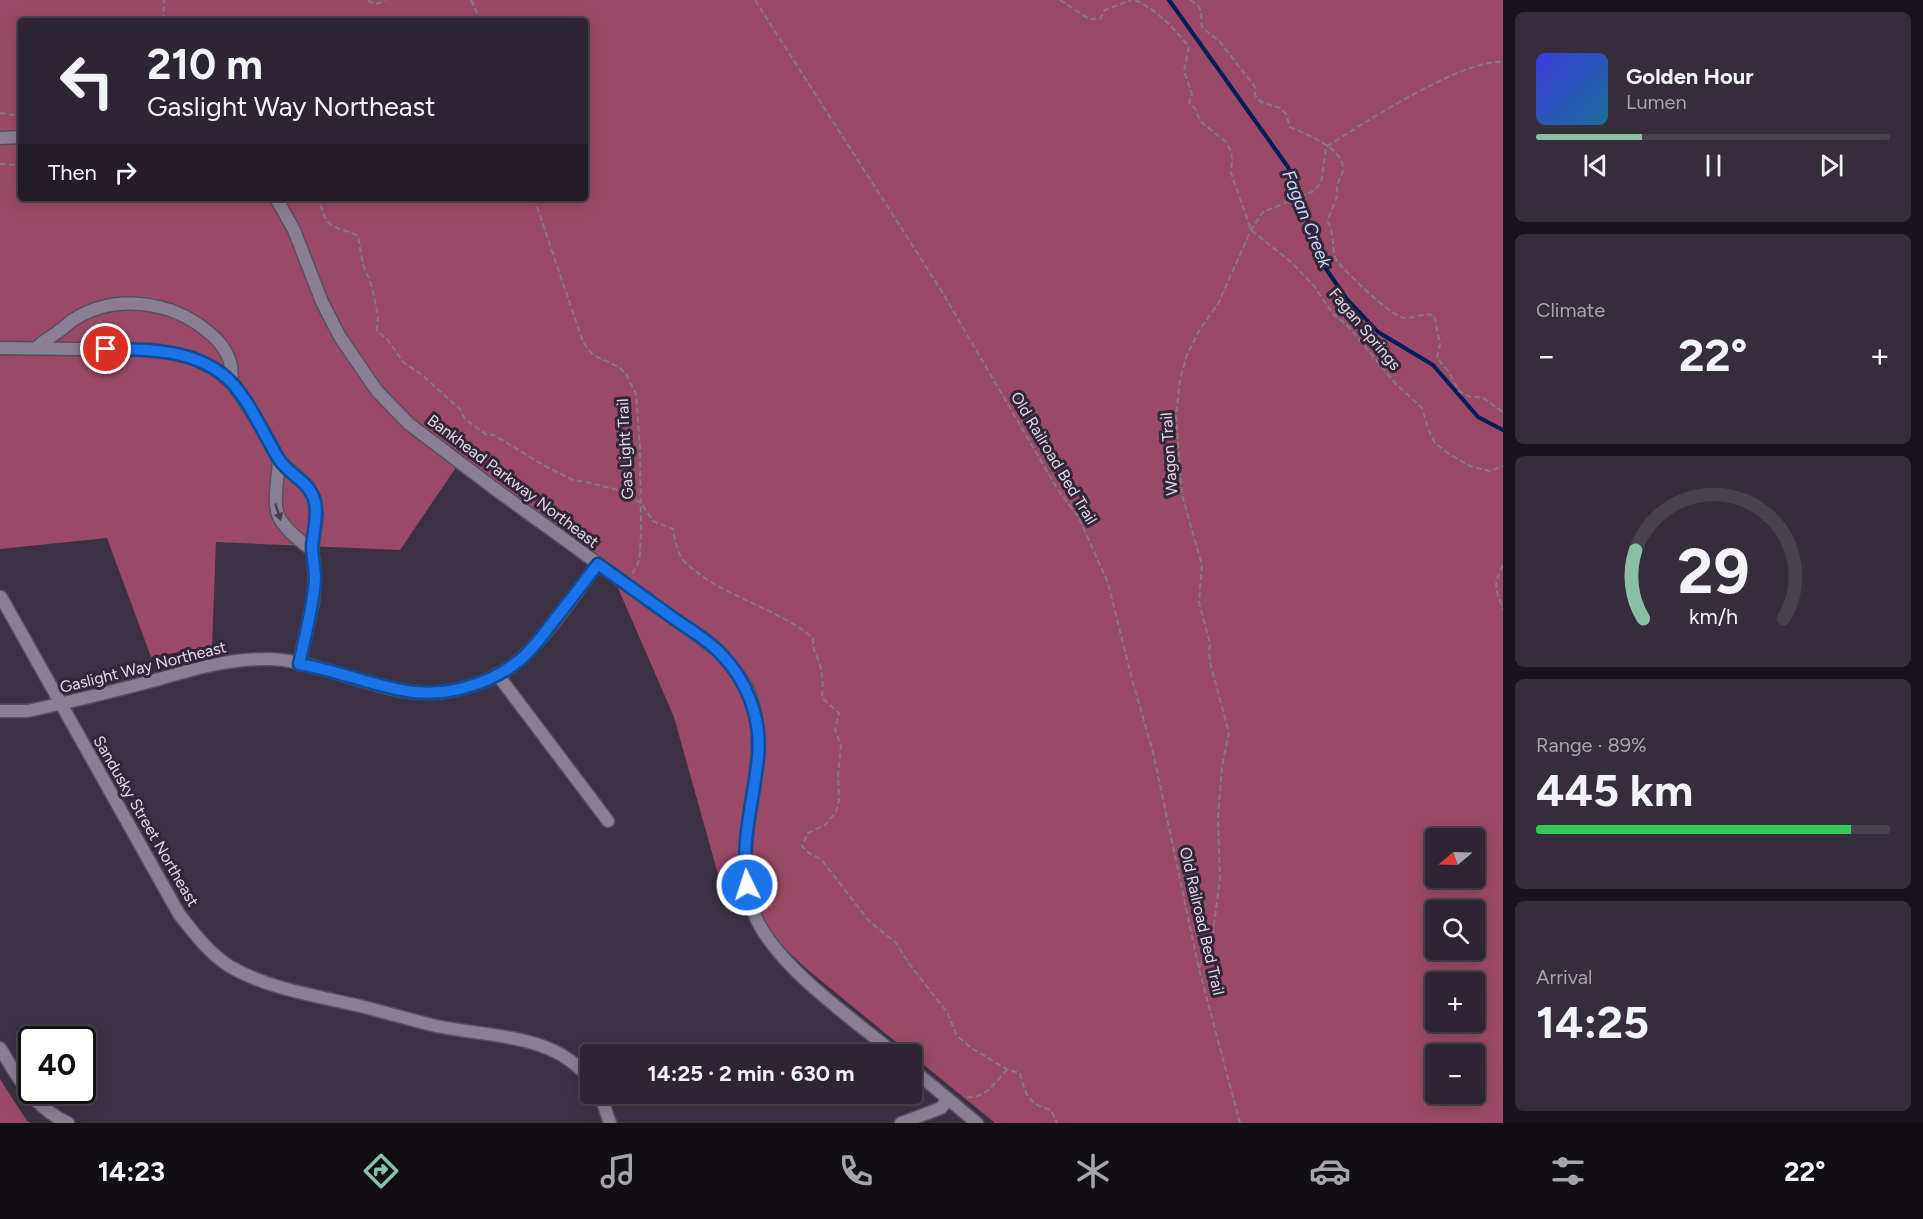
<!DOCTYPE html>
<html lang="en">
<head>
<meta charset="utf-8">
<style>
	body { margin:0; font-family:Figtree,sans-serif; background:#352d3a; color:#f1f3f6; height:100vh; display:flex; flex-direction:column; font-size:22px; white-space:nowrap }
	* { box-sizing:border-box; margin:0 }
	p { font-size:20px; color:#a7a5ac }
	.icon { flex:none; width:33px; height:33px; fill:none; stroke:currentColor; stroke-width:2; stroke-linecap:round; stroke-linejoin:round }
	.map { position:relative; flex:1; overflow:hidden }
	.side { display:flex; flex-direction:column; gap:12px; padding:12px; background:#19141c; width:420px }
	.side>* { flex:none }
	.banner { position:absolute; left:18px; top:18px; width:570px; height:183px; border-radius:6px; box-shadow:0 3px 15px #0003,0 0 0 2px #48424d; background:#2d2532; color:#f1f3f6; overflow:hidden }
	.needle { width:39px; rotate:251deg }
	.controls { position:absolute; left:1425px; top:828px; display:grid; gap:12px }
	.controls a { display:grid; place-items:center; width:60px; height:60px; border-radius:6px; background:#2d2532; box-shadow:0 3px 15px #0003,0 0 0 2px #48424d; font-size:30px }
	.speed { position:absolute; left:18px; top:1026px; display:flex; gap:12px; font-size:30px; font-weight:700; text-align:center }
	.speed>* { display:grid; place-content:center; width:78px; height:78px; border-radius:50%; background:#2d2532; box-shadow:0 3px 15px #0003,0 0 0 2px #48424d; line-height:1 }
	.speed .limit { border:3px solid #111; border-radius:9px; background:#fff; color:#111 }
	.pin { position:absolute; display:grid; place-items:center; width:51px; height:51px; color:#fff; margin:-26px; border:3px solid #fff; border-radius:50%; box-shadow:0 2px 6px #0007 }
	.me { position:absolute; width:66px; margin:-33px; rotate:356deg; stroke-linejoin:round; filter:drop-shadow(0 0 4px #0008) }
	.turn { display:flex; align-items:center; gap:21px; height:126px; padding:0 30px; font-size:27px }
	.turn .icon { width:78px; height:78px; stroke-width:2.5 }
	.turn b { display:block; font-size:42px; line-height:51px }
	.then { display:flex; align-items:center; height:57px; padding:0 30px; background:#0003; gap:12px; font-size:22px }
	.big { font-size:45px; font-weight:700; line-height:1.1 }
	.side .tile { flex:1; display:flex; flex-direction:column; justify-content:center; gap:9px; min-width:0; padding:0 21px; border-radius:9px; background:#352d3a }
	.side .dial { align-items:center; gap:0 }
	.dial svg { height:156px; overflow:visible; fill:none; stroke:#48424d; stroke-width:7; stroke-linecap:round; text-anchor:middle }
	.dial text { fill:#f1f3f6; stroke:none }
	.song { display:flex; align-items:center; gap:18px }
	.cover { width:72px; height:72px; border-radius:9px; background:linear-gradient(135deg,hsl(240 70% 55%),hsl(200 70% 35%)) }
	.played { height:6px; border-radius:3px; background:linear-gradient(90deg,#8abfa5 30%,#48424d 30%) }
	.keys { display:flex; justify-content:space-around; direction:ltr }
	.heat { display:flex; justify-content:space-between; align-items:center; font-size:33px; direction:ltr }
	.charge { height:9px; border-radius:4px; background:linear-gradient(90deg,#34c759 89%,#48424d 0) }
	.trip { position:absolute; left:580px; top:1044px; width:342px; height:60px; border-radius:6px; background:#2d2532; box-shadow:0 3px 15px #0003,0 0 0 2px #48424d; font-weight:700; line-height:60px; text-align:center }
	.dock { display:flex; height:96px; justify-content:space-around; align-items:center; background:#120f14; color:#a7a5ac }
	.dock .icon { width:42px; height:42px }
	.dock .current { color:#8abfa5 }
	.dock b { font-size:27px; color:#f1f3f6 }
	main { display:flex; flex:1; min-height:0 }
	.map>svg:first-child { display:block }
</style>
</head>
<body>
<main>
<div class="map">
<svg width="1503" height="1123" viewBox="0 0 1503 1123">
	<rect width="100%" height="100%" fill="#3c3143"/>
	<g fill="#9a4a66" fill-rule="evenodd">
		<path d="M0,0H1503V1123H995L808,970L723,892L674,717L608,565L461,460L400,550L216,542L212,646L151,657L107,538L0,549ZM21,21H585V198H21ZM1436,838H1474V878H1436ZM1436,910H1474V950H1436ZM1436,982H1474V1022H1436ZM1436,1054H1474V1094H1436Z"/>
		<polygon points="0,1079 27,1121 31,1123 0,1123"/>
	</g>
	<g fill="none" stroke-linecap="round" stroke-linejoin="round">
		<polyline stroke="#031d57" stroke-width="4" points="1169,0 1288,167 1324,266 1346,298 1378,332 1433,365 1478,417 1503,430"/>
		<g stroke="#574f5e" stroke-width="15">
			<g id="minor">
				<polyline points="0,348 156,350 193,358 213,368 233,384 267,436 279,460 308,486 315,500 317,517 312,550 315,576 313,602 299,664"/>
				<path d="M37,348C42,341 52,337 59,331C64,328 68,323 73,320C114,293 171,301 207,331C223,343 235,361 231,382"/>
				<path d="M279,460C275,512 267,516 312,550"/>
				<path d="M1,597L179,914C194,933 208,952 229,966C268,989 317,996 360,1006C385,1012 410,1020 436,1026C488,1037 556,1033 591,1081"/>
				<polyline points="497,674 608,821"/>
				<path d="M0,711H28C69,702 111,692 152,681C188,671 225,659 263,659C301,658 338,675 374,684C390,689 410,693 428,693C457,693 495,681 517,662C547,637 574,595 598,564"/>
				<path d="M0,1048C19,1079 33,1107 68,1123"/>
				<polyline points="600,1094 610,1123"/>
				<polyline points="901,1123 941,1108 948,1099"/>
			</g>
		</g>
		<g stroke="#574f5e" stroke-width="15">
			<g id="tertiary">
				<polyline points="0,138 21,137"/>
				<path d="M276,198L294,230L322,302L340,337L377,391L409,424L499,492L720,652C730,665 743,678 749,693C779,769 719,852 760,926C788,975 852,1018 895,1054"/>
				<polyline points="912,1069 977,1123"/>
			</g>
		</g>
		<g stroke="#837a89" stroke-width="2" stroke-dasharray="6 3" stroke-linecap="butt">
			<path d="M368,0C374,5 378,5 385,0"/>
			<polyline points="471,0 481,21"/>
			<polyline points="755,0 941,290 1058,490 1079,518 1108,583 1133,683 1153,752 1199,969 1240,1123"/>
			<polyline points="1060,0 1089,19 1100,19 1105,10 1131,0"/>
			<path d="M1135,0C1157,10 1174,28 1189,47L1184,71L1192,94L1189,102L1196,110L1200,121L1226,142L1231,151L1232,160L1231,173L1251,230L1291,262L1314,286L1333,314L1347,325L1396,384L1422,408L1429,431L1435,443L1449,454L1472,467L1490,471L1503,466"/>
			<path d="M1190,0C1205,9 1200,12 1202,27L1220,42L1255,87V95L1261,102L1280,108L1286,114L1290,127C1307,135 1342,147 1343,168C1343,176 1338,180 1337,186C1336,189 1338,192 1337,195C1336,203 1329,213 1328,222C1335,234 1331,247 1336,260C1346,272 1392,318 1405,318C1415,318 1423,313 1434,315L1440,344L1437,358L1449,372L1459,391L1470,397H1482L1503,412"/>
			<polyline points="163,21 164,0"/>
			<polyline points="0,113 21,116"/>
			<polyline points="0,164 21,165"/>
			<path d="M315,198C324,205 321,217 330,224C338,230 350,231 358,236L363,265L371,284L375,301L378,316L377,331L387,339L404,363L421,374L460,409L465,419L487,435H494L543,465L575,481H582L622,491L641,503L653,521L673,529C675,540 677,555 686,563C722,597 776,607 813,638C813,653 815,650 819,662C823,674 823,686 822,698L839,713L835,730L841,745L838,776L839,800L836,812L825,825L808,833L802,846L809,853L821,859L869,921L896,943L910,965L947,1012L957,1036L973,1049L1008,1070L1020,1073C1025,1094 1028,1104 1051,1110L1057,1123"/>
			<polyline points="534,198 583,342 593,355 619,367 626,374 636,394 640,448 641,531 640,553 638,564 632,574"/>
			<path d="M1503,565C1493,585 1495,588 1503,609"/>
			<path d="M1199,968L1213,932L1220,878L1218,817L1222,766L1229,733L1211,666L1209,654L1210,643L1199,602L1202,565L1182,495L1176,415L1180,380L1187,355L1200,329L1218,304L1251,230L1263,212L1312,192L1321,183L1326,147C1362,124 1464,58 1503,62"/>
			<path d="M967,1097C986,1099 995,1082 1007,1070"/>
		</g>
		<use href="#minor" stroke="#8a7e93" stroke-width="12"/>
		<use href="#tertiary" stroke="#8a7e93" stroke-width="12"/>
	</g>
	<defs><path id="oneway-solid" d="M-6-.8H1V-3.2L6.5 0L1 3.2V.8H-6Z" transform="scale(1.5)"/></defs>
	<use fill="#473d4f" href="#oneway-solid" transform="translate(278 512) rotate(72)"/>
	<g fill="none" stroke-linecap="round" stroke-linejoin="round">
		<g stroke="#114b97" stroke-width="15">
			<path id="route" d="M106,349C149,349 201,349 233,384C252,406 263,433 278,458C288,475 310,481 315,502C318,517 313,532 312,547C312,558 315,568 315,579C313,608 305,636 299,664C336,670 370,685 407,691C443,697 486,686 516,663C530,653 542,636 553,622C568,603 583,583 598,564C622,581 645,598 669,615C685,627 706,638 720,653C747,680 762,719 758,757C754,800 740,842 747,885"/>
		</g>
		<use href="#route" stroke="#1a73e8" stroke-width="10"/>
	</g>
	<g text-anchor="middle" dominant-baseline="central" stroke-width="6" stroke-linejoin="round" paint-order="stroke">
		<g font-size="16" fill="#e1dae6" stroke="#312738">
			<text transform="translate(1365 329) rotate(50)">Fagan Springs</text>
			<text transform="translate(625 449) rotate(-93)">Gas Light Trail</text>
			<text transform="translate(1169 454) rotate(-94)">Wagon Trail</text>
			<text transform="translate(1054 458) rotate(59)">Old Railroad Bed Trail</text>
			<text transform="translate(513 481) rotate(37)">Bankhead Parkway Northeast</text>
			<text transform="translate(143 667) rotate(-14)">Gaslight Way Northeast</text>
			<text transform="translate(146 821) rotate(60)">Sandusky Street Northeast</text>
			<text transform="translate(1202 921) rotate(77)">Old Railroad Bed Trail</text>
		</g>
		<g font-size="18" font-style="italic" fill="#c4d9fe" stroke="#312738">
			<text transform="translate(1307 219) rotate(68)">Fagan Creek</text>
		</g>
	</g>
</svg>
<div class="controls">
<a><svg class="needle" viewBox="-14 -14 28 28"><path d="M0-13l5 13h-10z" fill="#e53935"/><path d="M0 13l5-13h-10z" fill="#a7a5ac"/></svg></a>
<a><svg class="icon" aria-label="search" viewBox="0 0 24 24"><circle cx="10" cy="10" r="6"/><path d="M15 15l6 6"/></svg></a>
<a>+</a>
<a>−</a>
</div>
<div class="speed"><div class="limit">40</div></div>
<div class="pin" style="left:106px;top:349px;background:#d93025"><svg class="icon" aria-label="arrive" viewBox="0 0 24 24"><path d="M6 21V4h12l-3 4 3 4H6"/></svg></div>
<svg class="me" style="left:747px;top:885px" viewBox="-20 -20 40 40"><circle r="17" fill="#1a73e8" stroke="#fff" stroke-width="3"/><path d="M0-11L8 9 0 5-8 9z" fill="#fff"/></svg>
<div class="trip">14:25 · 2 min · 630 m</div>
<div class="banner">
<div class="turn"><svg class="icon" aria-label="left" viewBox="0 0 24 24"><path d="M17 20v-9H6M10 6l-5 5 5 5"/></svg><div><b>210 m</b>Gaslight Way Northeast</div></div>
<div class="then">Then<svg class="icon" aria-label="right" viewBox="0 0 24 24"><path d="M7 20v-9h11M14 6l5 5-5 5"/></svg></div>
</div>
</div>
<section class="side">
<div class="tile">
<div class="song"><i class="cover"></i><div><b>Golden Hour</b><p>Lumen</p></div></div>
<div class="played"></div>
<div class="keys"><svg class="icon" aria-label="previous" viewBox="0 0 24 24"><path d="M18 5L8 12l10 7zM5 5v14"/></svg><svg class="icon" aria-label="pause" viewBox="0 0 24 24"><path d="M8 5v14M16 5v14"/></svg><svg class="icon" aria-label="next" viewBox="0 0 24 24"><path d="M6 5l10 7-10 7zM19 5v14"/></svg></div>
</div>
<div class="tile"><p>Climate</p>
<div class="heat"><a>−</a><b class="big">22°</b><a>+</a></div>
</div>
<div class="tile dial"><svg viewBox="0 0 100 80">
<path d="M14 69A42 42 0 1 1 86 69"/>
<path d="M14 69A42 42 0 0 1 10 34" stroke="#8abfa5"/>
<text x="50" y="56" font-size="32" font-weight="700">29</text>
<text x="50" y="72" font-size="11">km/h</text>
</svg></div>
<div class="tile"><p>Range · 89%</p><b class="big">445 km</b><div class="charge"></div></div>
<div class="tile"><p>Arrival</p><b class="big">14:25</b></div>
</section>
</main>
<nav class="dock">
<b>14:23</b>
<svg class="icon current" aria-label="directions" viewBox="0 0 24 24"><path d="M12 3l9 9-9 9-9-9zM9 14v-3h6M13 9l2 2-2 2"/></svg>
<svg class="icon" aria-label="music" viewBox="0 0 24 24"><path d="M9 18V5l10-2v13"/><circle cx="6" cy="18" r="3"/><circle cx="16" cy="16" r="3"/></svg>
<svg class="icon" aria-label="phone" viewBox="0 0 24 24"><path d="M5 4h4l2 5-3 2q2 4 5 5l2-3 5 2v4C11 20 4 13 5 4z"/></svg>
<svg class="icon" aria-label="climate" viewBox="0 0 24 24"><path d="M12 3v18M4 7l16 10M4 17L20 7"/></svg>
<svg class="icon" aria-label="car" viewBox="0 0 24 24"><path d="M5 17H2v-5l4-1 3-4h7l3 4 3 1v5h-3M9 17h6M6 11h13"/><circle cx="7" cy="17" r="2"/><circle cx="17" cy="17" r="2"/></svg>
<svg class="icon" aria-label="filters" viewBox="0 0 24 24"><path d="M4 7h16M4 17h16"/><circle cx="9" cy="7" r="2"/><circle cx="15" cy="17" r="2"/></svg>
<b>22°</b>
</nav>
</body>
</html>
